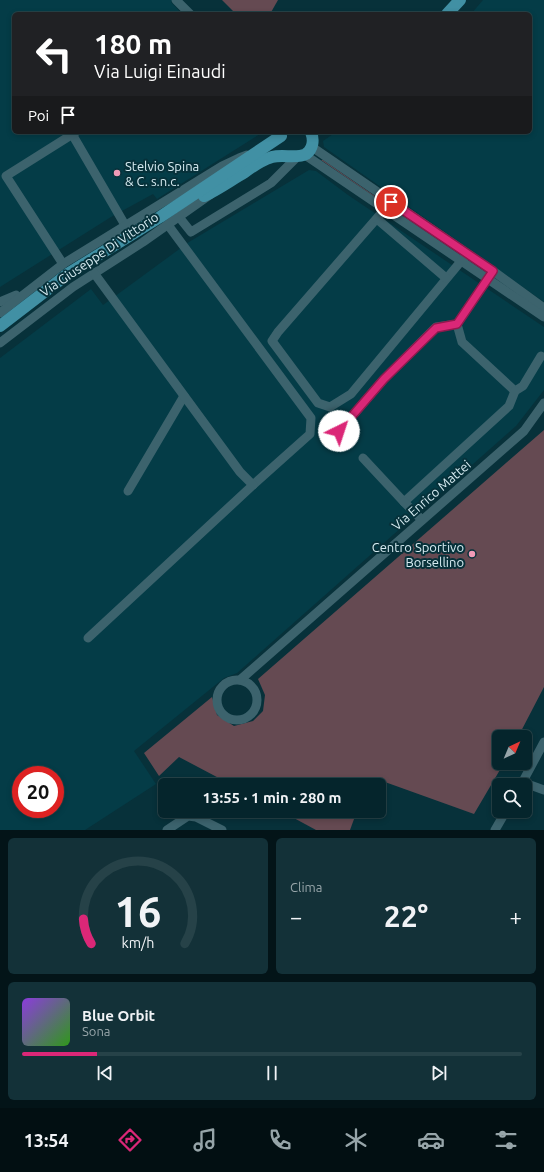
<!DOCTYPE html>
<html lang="it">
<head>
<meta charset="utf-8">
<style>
	body { margin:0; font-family:Ubuntu,sans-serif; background:#133138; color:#f1f3f6; height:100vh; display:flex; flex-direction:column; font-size:15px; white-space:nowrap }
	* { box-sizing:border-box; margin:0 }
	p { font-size:13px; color:#97a5a9 }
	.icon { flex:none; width:22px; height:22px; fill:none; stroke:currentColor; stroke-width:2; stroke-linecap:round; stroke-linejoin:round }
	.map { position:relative; height:830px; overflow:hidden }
	.details { display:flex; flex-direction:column; gap:8px; padding:8px; background:#031418; flex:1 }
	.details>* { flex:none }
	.guide { position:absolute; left:12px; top:12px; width:520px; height:122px; border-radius:6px; box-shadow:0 2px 6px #0003,0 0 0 1px #264248; background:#202124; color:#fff; overflow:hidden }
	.needle { width:26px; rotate:44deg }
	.buttons { position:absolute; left:492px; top:730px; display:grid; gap:8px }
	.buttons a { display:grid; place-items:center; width:40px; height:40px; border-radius:6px; background:#05252c; box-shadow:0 2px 6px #0003,0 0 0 1px #264248; font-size:20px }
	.speed { position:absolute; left:12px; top:766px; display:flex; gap:8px; font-size:20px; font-weight:700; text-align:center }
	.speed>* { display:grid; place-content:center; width:52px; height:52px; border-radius:50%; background:#05252c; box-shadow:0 2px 6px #0003,0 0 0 1px #264248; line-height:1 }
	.speed .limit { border:6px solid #d22; background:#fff; color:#111 }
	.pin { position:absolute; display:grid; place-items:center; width:34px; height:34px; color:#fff; margin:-17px; border:2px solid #fff; border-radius:50%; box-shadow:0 1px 4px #0007 }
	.me { position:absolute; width:44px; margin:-22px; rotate:41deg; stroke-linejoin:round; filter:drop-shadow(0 0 3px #0008) }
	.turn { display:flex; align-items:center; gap:14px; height:84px; padding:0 16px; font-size:18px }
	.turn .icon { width:52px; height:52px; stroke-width:2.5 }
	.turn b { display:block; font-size:28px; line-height:34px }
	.then { display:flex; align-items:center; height:38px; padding:0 16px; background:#0003; gap:8px; font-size:15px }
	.big { font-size:30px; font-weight:700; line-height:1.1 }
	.details .widget { flex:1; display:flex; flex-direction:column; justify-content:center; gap:6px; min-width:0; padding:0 14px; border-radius:6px; background:#133138 }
	.details .dial { align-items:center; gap:0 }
	.dial svg { height:104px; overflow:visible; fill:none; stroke:#264248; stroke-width:7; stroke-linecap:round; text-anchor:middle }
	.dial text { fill:#f1f3f6; stroke:none }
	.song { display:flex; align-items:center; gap:12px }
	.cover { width:48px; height:48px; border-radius:6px; background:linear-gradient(135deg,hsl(270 70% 55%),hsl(110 70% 35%)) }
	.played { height:4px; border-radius:2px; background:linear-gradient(90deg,#db2777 15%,#264248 15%) }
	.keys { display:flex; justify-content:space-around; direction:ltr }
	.heat { display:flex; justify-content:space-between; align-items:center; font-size:22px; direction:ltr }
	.details .tiles { flex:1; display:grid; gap:8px; grid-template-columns:1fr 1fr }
	.widget:last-child { grid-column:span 2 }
	.trip { position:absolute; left:158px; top:778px; width:228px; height:40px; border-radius:6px; background:#05252c; box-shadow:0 2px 6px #0003,0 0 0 1px #264248; font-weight:700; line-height:40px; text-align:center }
	.tab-bar { display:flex; height:64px; justify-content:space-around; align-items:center; background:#020f12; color:#97a5a9 }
	.tab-bar .icon { width:28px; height:28px }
	.tab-bar .selected { color:#db2777 }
	.tab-bar b { font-size:18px; color:#f1f3f6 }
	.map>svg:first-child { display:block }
</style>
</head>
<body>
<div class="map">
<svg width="544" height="830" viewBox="0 0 544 830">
	<rect width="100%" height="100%" fill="#07313a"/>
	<g fill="#043c47" fill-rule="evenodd">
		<polygon points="0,0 173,0 171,2 182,14 14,14 14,132 263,132 157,199 153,194 111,217 0,287"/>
		<polygon points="483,0 544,0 544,302 324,147 323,141 336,132 530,132 530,14 471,14"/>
		<path d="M309,170L316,171L348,195L544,327V390L516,426L237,673L224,678L134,751L156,784L85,830H0V358L91,289L103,305L189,242ZM21,775H55V809H21Z"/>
	</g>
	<g fill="#654a52">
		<polygon points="222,0 278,0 270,14 236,14"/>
		<polygon points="321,160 323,160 382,201 382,202"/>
		<polygon points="544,430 544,687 518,737 499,737 499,763 504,763 474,814 371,777 367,785 232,785 179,757 159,776 144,753 212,697 217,715 234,726 253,721 263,711 265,695 258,679"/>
		<polygon points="281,811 357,811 350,830 316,830"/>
	</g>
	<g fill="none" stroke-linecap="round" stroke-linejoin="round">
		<g stroke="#3c636d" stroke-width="9">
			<polyline points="176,0 190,14"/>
			<polyline points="72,134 125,225"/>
			<polyline points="312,147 493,271 544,308"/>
			<polyline points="305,155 544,317"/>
			<polyline points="391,202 278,332 272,341 318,403 330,407 351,394 467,254"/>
			<polyline points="179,217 191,232 271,183 297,157"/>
			<polyline points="377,219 446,278"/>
			<polyline points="168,225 311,418 310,434 253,485"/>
			<polyline points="63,264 6,176 76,132"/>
			<polyline points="0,302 16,295"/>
			<polyline points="0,313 63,264 222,166 239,158 247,155"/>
			<polyline points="457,324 462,342 515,391 523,386 541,356"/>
			<polyline points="0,343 73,287 143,242 211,194"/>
			<polyline points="339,431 384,379 436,327 457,324 491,274"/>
			<polyline points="363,458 404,502 509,406 515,391"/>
			<polyline points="128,491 184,396"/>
			<polyline points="404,502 422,520"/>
			<polyline points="88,638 253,485 240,472 94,273"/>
			<circle cx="237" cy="700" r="20"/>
			<polyline points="240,680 524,431 544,403"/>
			<polyline points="522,782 544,790"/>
			<polyline points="521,785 544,742"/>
			<polyline points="167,830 188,816 196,817 222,830"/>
			<polyline points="495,830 506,811"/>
		</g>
		<g stroke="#4190a4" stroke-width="12">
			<polyline points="447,14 460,0"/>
			<path d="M204,196C219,189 231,180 245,172C253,166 262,160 272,157C283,154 297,159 306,154C313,149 314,140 311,132"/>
			<polyline points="0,326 69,273 160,217 281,136"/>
		</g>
	</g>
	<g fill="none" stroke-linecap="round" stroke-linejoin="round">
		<g stroke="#8e194d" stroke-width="10">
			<polyline id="route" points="339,431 384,379 436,328 457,324 493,271 391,202"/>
		</g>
		<use href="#route" stroke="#db2777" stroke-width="7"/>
	</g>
	<g fill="#f09ab6" stroke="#07313a" stroke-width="1.5">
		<circle cx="117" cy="173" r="4"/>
		<circle cx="472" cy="554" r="4"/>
	</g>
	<g text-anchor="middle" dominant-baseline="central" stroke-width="4" stroke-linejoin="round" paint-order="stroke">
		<g font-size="13" fill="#d7ecf2" stroke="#07313a" text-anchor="start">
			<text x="125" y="166">Stelvio Spina<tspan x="125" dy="15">&amp; C. s.n.c.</tspan></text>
			<text x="464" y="547" text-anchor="end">Centro Sportivo<tspan x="464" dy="15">Borsellino</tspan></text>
		</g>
		<g font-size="13" fill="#d7ecf2" stroke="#07313a">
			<text transform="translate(99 254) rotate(-34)">Via Giuseppe Di Vittorio</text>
			<text transform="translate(431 495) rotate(-41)">Via Enrico Mattei</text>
		</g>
	</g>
</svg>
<div class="buttons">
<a><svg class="needle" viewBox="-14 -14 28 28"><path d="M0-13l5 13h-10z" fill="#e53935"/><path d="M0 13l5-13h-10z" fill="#97a5a9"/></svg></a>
<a><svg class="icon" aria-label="search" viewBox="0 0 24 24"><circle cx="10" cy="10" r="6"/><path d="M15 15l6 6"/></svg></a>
</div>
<div class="speed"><div class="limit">20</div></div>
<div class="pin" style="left:391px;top:202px;background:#d93025"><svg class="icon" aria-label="arrive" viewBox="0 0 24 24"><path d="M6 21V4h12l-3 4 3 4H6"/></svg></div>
<svg class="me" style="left:339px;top:431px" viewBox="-20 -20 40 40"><circle r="19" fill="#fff"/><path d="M0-13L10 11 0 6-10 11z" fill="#db2777"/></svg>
<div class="trip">13:55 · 1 min · 280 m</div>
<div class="guide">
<div class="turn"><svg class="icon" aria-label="left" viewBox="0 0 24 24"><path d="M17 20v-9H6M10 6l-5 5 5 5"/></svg><div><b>180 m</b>Via Luigi Einaudi</div></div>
<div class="then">Poi<svg class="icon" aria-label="arrive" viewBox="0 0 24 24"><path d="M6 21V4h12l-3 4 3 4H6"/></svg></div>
</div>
</div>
<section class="details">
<div class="tiles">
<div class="widget dial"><svg viewBox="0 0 100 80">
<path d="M14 69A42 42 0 1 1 86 69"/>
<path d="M14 69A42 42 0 0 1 8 50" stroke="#db2777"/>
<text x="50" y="56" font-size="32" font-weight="700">16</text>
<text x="50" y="72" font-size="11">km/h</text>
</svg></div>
<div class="widget"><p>Clima</p>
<div class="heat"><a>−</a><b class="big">22°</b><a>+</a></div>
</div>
<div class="widget">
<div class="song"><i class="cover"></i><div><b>Blue Orbit</b><p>Sona</p></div></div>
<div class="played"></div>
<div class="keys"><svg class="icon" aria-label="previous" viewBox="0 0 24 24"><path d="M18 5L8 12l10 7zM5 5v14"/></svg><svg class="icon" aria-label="pause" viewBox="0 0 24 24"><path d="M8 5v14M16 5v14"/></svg><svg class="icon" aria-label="next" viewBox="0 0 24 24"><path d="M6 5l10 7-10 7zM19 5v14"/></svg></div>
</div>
</div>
</section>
<nav class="tab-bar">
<b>13:54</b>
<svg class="icon selected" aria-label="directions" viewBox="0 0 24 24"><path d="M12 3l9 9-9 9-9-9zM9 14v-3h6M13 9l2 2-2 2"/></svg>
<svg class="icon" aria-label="music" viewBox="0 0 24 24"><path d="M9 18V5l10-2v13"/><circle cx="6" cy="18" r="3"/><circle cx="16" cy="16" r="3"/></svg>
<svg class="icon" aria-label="phone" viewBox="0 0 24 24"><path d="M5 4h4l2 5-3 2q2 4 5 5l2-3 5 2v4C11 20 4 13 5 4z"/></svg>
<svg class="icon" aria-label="climate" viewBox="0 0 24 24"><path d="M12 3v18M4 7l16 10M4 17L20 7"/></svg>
<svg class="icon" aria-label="car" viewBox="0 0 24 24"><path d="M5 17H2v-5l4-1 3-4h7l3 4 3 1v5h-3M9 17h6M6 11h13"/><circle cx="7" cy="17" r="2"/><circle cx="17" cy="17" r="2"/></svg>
<svg class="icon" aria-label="filters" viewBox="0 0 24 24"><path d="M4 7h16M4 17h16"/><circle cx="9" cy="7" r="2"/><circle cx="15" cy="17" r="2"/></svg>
</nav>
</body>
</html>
